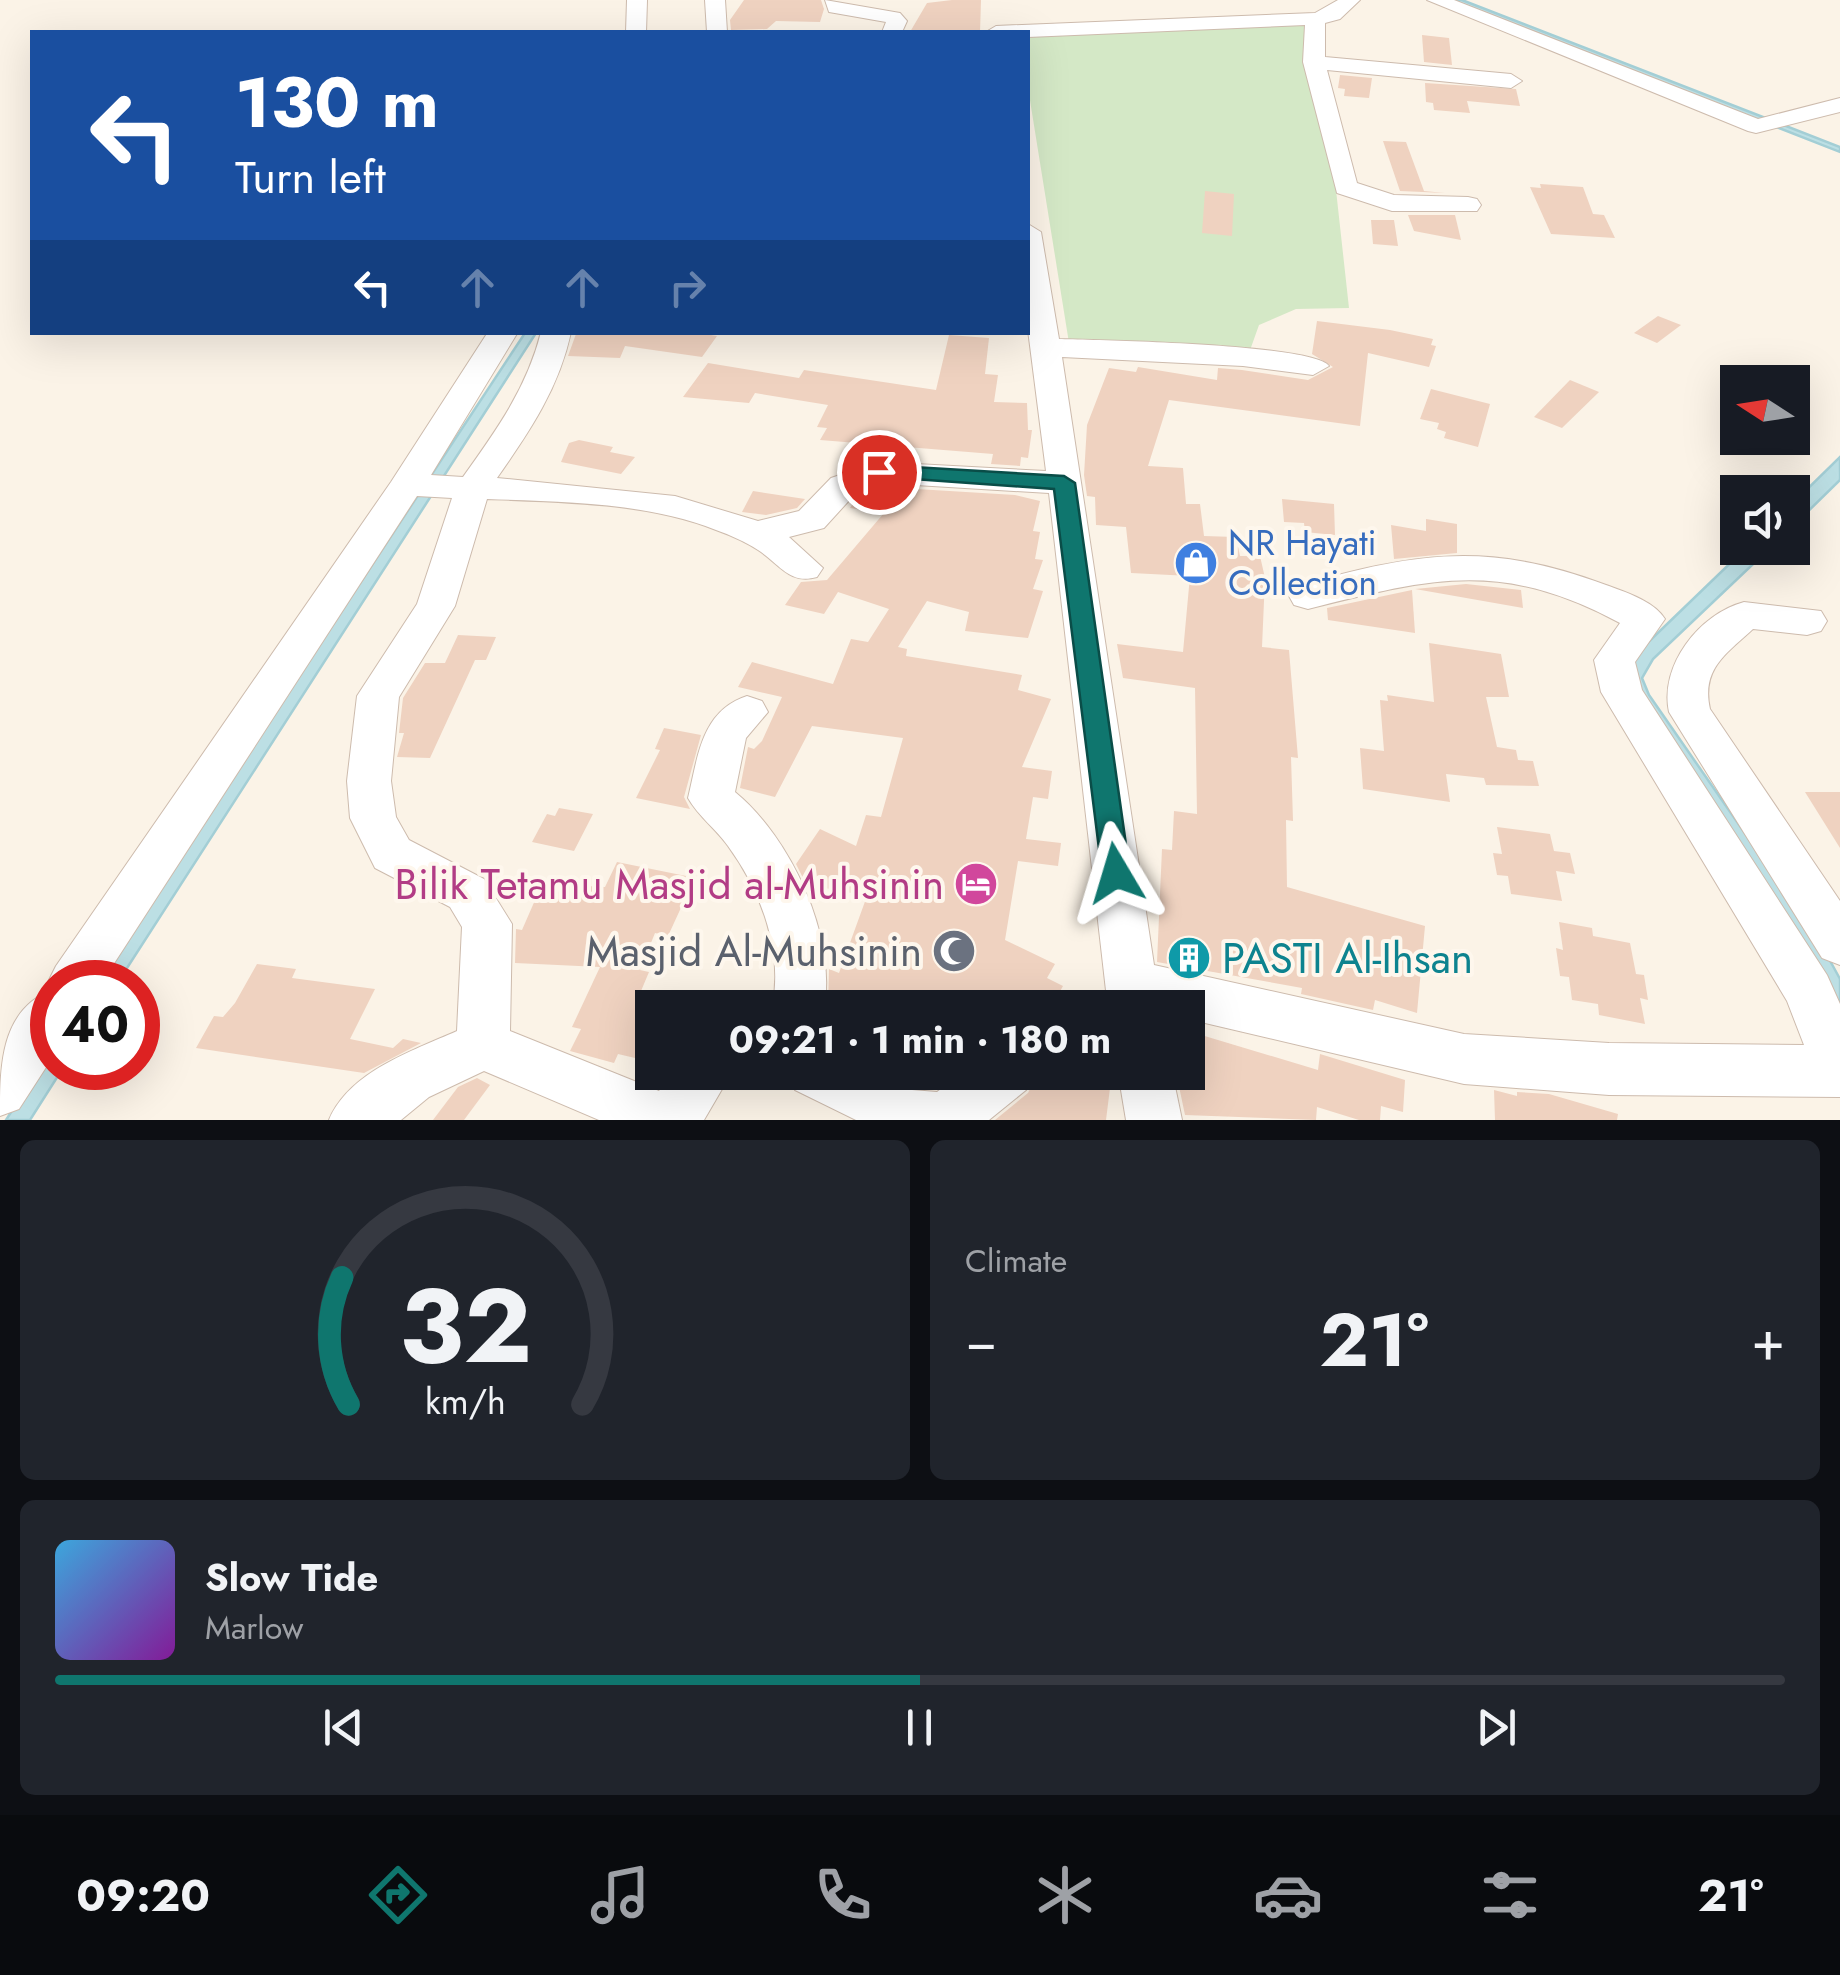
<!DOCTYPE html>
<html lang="en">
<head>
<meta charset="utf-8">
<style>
	body { margin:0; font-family:Jost,sans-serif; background:#20242c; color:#f1f3f6; height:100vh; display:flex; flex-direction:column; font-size:38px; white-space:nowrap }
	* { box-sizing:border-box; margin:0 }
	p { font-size:32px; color:#9ea1a6 }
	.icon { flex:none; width:55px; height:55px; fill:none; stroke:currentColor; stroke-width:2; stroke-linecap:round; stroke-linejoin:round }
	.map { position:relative; height:1120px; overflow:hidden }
	.panel { display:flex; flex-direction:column; gap:20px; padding:20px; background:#0d0f14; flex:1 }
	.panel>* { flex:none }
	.banner { position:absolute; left:30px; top:30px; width:1000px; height:305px; border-radius:0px; box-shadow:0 10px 40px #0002; background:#1a4fa0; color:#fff; overflow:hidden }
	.needle { width:65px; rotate:282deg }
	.buttons { position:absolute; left:1720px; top:365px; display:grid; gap:20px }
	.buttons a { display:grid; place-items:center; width:90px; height:90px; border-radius:0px; background:#171b24; box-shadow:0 10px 40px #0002; font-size:50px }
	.speed { position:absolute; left:30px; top:960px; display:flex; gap:20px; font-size:50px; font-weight:700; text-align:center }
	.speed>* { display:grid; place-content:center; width:130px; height:130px; border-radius:50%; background:#171b24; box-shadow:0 10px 40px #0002; line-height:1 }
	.speed .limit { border:15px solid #d22; background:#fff; color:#111 }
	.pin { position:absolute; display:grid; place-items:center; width:85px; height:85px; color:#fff; margin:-42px; border:5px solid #fff; border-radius:50%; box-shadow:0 2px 10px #0007 }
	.me { position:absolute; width:110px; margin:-55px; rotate:353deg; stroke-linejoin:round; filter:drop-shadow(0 0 8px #0008) }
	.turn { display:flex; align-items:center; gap:35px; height:210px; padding:0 40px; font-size:45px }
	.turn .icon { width:130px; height:130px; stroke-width:2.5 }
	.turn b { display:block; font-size:70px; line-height:85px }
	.lanes { display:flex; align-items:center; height:95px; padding:0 40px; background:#0003; justify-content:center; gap:50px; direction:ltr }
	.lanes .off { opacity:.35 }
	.big { font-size:75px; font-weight:700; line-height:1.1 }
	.panel .widget { flex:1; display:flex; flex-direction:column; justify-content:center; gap:15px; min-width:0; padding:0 35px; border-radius:15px; background:#20242c }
	.panel .dial { align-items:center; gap:0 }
	.dial svg { height:260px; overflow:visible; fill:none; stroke:#363941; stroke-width:7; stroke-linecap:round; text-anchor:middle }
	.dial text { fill:#f1f3f6; stroke:none }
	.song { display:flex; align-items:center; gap:30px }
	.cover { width:120px; height:120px; border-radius:15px; background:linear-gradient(135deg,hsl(200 70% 55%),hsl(290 70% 35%)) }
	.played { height:10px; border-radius:5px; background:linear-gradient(90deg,#0f766e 50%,#363941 50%) }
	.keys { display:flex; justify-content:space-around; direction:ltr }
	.heat { display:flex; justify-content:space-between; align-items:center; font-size:55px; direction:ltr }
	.panel .tiles { flex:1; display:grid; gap:20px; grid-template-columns:1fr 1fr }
	.widget:last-child { grid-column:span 2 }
	.trip { position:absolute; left:635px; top:990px; width:570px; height:100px; border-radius:0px; background:#171b24; box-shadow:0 10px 40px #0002; font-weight:700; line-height:100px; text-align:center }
	.tabs { display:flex; height:160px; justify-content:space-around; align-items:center; background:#090b0e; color:#9ea1a6 }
	.tabs .icon { width:70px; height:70px }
	.tabs .current { color:#0f766e }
	.tabs b { font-size:45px; color:#f1f3f6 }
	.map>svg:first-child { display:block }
</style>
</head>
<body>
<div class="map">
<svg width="1840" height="1120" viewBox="0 0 1840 1120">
	<rect width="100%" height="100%" fill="#fbf3e7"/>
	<polygon fill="#d4e8c6" points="1307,24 1307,77 1336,190 1349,308 1296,309 1259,325 1249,353 1069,343 1028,88 1028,32 1016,32"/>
	<g fill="#bcdfe4" stroke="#a3ced5" stroke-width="2.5">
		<polygon points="1452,0 1462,0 1840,147 1840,152"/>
		<polygon points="525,333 536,333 118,982 97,982"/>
		<polygon points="1840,457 1840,480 1793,526 1793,503"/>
		<path d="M1746,548H1770L1653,659L1642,678L1649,695L1817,937L1840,979V1011C1780,891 1694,788 1630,670L1638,652Z"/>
		<polygon points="52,1049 52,1068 63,1068 30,1120 6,1120"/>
	</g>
	<g fill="#efd2c0">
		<polygon points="744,0 821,0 824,9 820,22 776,21 767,29 731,30 730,20"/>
		<polygon points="952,0 981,0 980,32 910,32 927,3"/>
		<polygon points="1422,35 1449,38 1452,65 1424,62"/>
		<polygon points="1340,75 1372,78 1369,98 1344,96 1345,89 1338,88"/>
		<polygon points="1425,83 1516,89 1520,106 1467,101 1470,113 1434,110 1433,103 1426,102"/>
		<polygon points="1383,141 1406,142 1424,191 1445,193 1400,191"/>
		<polygon points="1540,184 1583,187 1593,214 1604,215 1615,238 1551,234 1530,187 1541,188"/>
		<polygon points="1205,191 1234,194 1232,236 1202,233"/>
		<polygon points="1408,215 1455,215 1461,240 1414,231"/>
		<polygon points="1371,220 1394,220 1398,246 1373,244"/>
		<polygon points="1658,316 1681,325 1657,343 1634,333"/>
		<polygon points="1317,321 1390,330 1433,339 1431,345 1436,346 1429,367 1368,353 1360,426 1169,400 1148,466 1183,468 1186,504 1200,504 1204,536 1236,537 1240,556 1260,556 1265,578 1262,647 1289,650 1298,758 1291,757 1293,821 1286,820 1287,887 1425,926 1417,1013 1375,1000 1373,1010 1301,994 1302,988 1157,962 1162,849 1172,850 1174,811 1197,814 1195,688 1123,678 1117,644 1183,652 1190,576 1131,573 1126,527 1096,525 1095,497 1087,496 1084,475 1087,425 1109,368 1136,372 1138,367 1217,380 1218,368 1242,370 1308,380 1333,367 1312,354"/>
		<polygon points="693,332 717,336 702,357 625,346 620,358 568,356 576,334"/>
		<polygon points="949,335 989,338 985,374 998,375 994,402 1027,403 1028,430 1032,430 1028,458 1021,457 1020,466 991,464 993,454 820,440 827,428 817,427 828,405 755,393 749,403 683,397 708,363 799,378 804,370 936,390"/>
		<polygon points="1570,380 1599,392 1562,428 1534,417"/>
		<polygon points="1431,389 1490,404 1478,447 1444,438 1446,432 1437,429 1439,423 1420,419"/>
		<polygon points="579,440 613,447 610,452 635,457 621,474 561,462 569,443"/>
		<polygon points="884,487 1015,495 1040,501 1033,531 1040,532 1035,559 1043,560 1033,589 1043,591 1028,638 965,631 969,612 927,601 898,647 907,649 906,656 1022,675 1018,690 1051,699 1022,767 1052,771 1048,799 1033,797 1026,839 1061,843 1058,866 1018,861 1005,940 1055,964 1047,978 1063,986 1051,1008 828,1008 829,969 839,973 867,896 825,888 822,893 807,886 796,864 820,829 856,846 866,815 881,817 903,738 812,726 775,797 740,788 748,747 754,749 762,741 782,697 738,687 752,662 833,684 851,639 868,642 889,609 838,592 824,614 785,605 801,582 827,580 884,513 850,508 857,497"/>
		<polygon points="753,491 805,499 797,508 766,515 742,512"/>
		<polygon points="1282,499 1334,504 1335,535 1305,532 1304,523 1284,522"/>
		<polygon points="1426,519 1457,524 1457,553 1394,559 1391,525 1426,531"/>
		<polygon points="1466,584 1521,590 1523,608 1415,589"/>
		<polygon points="1412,590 1415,633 1328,620 1327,608"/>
		<polygon points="458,635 496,637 486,660 475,660 430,758 397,757 404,733 399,733 403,698 425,663 445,663"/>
		<polygon points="1429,643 1501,654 1509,697 1486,697 1497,747 1516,750 1518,760 1533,761 1539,786 1486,785 1484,778 1446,774 1450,802 1363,789 1360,748 1384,751 1380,700 1388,701 1387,695 1434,702"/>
		<polygon points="664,728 701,735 684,797 690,809 636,798 660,750 655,749"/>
		<polygon points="1805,792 1840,792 1840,848"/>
		<polygon points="559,808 593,814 574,851 532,842 547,814 555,816"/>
		<polygon points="1497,827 1550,834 1554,851 1570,853 1575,874 1556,871 1562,901 1511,894 1508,876 1497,875 1493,853 1502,854"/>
		<polygon points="617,862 686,876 677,897 685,899 668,936 655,933 640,970 649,972 641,991 658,995 652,1008 652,1062 618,1054 614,1063 570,1051 581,1029 572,1027 600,967 515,963 516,929 522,930 539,891 566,892 568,885 605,887"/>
		<polygon points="1559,922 1592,928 1593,936 1630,943 1636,974 1644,975 1648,1000 1640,998 1645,1024 1599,1015 1598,1004 1572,1000 1569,977 1560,976 1556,948 1563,950"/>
		<polygon points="257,964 296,969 292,978 375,989 350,1039 393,1048 403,1039 421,1043 364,1073 196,1048 214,1016 223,1017 235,1003"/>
		<polygon points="1188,1031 1318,1070 1320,1054 1405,1080 1403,1112 1381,1106 1380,1120 1359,1120 1317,1107 1316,1120 1185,1115 1176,1072 1188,1072"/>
		<polygon points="884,1072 956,1072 936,1088 913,1086"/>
		<polygon points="1043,1072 1066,1072 1066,1079 1110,1088 1106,1120 995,1120 1028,1093 1035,1079 1042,1080"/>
		<polygon points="477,1078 490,1085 464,1120 433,1120 458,1087"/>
		<polygon points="1494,1090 1517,1096 1517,1092 1549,1094 1618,1114 1617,1120 1495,1120"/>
	</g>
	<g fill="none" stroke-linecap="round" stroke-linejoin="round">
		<g stroke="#cdbbad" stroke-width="2">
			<g id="minor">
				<polygon points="627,0 647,0 646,32 626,32"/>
				<polygon points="705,0 725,0 727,32 707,32"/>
				<polygon points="825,0 900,13 907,21 902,32 882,32 886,22 829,12"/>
				<polygon points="1338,0 1360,0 1340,19 1325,23 1325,57 1511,74 1522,81 1511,88 1327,70 1357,183 1394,195 1468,197 1477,199 1481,205 1477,211 1392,211 1337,193 1303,62 1305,25 1028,37 1028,32 986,32 996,26 1315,13"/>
				<polygon points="1427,0 1454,0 1758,119 1840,98 1840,112 1756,133 1748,131"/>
				<path d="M1028,224L1041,232L1059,339C1097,340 1314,344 1329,366L1313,375L1243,366L1062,357L1154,965L1464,1034L1609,1043L1804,1045L1787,1001L1601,692L1594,660L1620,623C1501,559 1432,578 1308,609L1294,605L1289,596L1294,587C1414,553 1486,540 1606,585C1625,592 1654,601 1665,619L1635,662L1642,690L1827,975L1840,1004V1097L1609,1095L1464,1084L1188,1019V1008H1108L1049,493L883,483L855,494L824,528L789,537L823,568L817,577C789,585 780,564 758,550C746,542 730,535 716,530C646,502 561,502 487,499L455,606L399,697L391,781L396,817L409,840L484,879L512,924L510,1031L659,1091L672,1072H732L704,1120H599L484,1071L429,1097L401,1120H329C349,1072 412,1051 457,1031L462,927L450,907L375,868L350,818L347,781L357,696L417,604L452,498L417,496L102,982H52V1058L19,1109L0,1116C0,1067 0,1010 52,990L48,982L56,966L391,482L488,332H518L431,475L463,477C496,431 527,388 541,332H571C559,388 530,431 497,478L675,496L758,521L799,511L831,478L879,462L1046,471L1028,330Z"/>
				<path d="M1744,602L1821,611L1827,621L1821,631L1807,635L1753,629C1726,654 1701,669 1710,709L1840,901V965L1822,958L1669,712C1659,666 1699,614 1744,602Z"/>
				<path d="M747,696L762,701L768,712L746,738L735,792C790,837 837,936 824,1008H772C784,952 761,891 728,846C716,829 698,816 688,798C698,757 701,711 747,696Z"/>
				<polygon points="787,1072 874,1072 912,1090 937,1092 963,1072 1034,1072 1026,1090 989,1120 856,1120 795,1090"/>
				<polygon points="1118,1072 1172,1072 1182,1120 1126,1120"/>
			</g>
		</g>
		<use href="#minor" fill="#fff" fill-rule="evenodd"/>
	</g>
	<polygon fill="#0f766e" stroke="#0a4d48" stroke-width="2.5" points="879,465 1064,476 1075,483 1130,873 1126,882 1116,885 1106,882 1102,873 1054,489 872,476 868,472"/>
	<defs>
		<g id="shop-disc" transform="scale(2.25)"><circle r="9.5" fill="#3f7fe0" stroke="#fef7ed"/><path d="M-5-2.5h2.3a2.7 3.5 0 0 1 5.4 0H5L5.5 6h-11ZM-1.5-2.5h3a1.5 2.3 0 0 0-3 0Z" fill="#fff"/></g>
		<g id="hotel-disc" transform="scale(2.25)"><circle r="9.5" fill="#d1479c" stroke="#fef7ed"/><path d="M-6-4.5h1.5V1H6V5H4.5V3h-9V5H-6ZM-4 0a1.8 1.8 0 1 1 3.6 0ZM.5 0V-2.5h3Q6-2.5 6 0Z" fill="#fff"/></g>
		<g id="mosque-disc" transform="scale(2.25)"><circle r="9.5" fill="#6b7280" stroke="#fef7ed"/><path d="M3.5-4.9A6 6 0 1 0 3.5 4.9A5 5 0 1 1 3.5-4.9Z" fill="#fff"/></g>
		<g id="building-disc" transform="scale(2.25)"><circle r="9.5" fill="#0f9aa8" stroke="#fef7ed"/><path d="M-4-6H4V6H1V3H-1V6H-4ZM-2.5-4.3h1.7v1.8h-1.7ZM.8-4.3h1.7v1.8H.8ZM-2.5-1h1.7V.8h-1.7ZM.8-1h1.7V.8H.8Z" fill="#fff"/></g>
	</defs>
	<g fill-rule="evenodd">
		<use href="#shop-disc" x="1196" y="563"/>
		<use href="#hotel-disc" x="976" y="884"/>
		<use href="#mosque-disc" x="954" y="951"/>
		<use href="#building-disc" x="1189" y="958"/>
	</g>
	<g text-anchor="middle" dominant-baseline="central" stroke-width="8" stroke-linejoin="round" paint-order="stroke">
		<g font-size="35" fill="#366cbe" stroke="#fef7ed" text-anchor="start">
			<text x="1228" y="543">NR Hayati<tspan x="1228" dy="40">Collection</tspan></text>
		</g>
		<g font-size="42" fill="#b23c85" stroke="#fef7ed" text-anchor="end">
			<text x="944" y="884">Bilik Tetamu Masjid al-Muhsinin</text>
		</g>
		<g font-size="42" fill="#5b616d" stroke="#fef7ed" text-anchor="end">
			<text x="922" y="951">Masjid Al-Muhsinin</text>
		</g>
		<g font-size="42" fill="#0d838f" stroke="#fef7ed" text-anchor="start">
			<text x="1222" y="958">PASTI Al-Ihsan</text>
		</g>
	</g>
</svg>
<div class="buttons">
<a><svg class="needle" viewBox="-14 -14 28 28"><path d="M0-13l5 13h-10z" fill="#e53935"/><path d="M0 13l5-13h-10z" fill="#9ea1a6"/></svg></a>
<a><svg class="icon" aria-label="sound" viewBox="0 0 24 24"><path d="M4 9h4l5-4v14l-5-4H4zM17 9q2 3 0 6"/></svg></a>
</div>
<div class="speed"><div class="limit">40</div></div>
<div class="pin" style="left:879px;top:472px;background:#d93025"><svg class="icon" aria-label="arrive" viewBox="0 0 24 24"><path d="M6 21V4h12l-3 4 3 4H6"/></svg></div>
<svg class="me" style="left:1116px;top:873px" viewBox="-20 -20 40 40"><path d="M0-17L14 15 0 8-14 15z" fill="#0f766e" stroke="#fff" stroke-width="4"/></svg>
<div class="trip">09:21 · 1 min · 180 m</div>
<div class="banner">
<div class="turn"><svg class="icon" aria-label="left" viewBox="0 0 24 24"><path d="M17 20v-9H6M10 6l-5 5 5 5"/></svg><div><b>130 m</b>Turn left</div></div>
<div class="lanes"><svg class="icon" aria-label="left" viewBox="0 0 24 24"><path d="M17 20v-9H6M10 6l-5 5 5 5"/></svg><svg class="icon off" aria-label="ahead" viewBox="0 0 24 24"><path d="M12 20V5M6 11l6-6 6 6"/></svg><svg class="icon off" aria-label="ahead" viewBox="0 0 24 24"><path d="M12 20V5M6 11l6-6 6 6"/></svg><svg class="icon off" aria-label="right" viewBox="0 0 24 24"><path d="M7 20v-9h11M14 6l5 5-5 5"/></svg></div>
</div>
</div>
<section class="panel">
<div class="tiles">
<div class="widget dial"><svg viewBox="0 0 100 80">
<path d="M14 69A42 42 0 1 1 86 69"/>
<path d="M14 69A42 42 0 0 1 12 30" stroke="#0f766e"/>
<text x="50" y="56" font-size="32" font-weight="700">32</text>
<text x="50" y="72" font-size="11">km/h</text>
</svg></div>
<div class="widget"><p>Climate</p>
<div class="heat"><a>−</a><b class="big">21°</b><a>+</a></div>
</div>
<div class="widget">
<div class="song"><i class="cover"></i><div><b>Slow Tide</b><p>Marlow</p></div></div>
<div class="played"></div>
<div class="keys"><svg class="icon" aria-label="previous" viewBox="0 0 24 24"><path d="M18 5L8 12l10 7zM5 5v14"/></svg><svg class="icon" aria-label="pause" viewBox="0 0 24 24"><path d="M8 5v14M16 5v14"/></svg><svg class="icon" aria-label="next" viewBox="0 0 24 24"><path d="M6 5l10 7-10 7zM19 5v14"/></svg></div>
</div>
</div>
</section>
<nav class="tabs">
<b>09:20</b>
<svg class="icon current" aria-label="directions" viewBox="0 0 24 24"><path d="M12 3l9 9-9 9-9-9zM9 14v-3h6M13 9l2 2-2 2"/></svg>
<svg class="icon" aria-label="music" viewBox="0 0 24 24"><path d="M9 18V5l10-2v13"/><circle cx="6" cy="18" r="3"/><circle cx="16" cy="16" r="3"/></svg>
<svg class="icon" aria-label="phone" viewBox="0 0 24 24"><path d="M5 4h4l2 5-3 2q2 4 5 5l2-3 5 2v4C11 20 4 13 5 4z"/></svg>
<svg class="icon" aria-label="climate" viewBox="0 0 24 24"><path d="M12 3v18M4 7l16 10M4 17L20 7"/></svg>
<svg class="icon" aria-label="car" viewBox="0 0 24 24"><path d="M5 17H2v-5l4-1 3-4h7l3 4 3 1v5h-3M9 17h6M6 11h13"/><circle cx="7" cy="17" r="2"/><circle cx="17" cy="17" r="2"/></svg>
<svg class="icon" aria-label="filters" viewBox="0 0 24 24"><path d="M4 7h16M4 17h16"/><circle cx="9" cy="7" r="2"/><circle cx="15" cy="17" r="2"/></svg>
<b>21°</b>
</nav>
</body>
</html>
